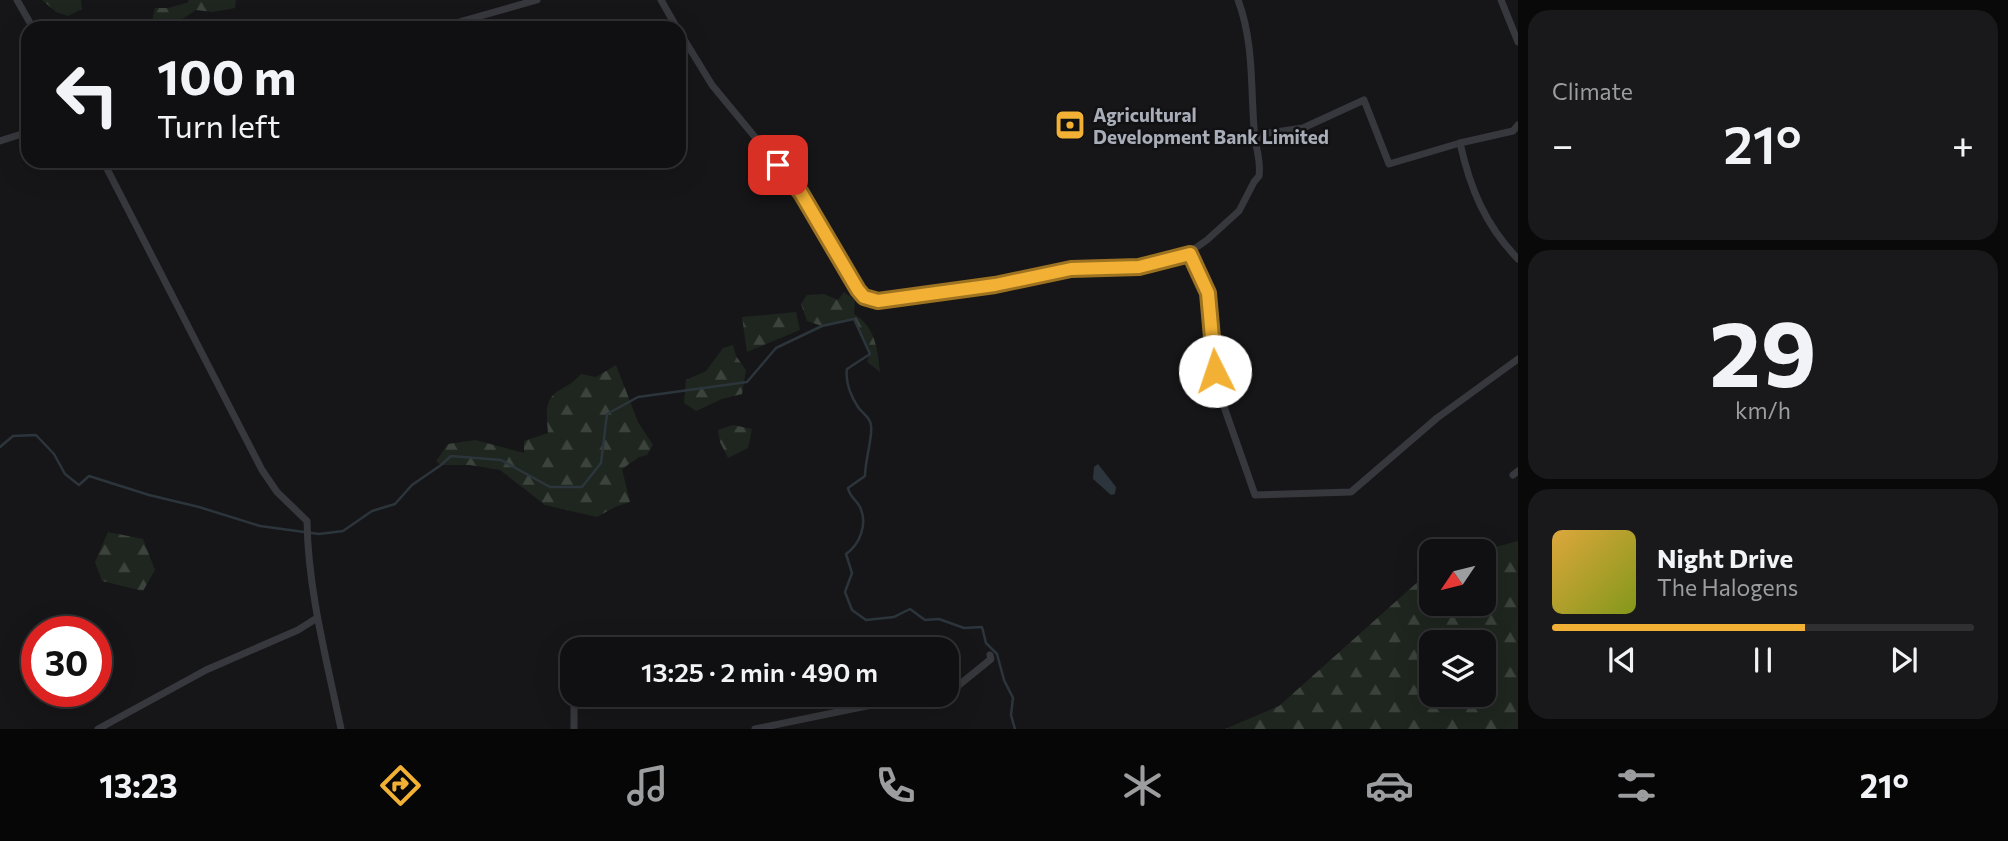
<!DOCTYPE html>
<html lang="en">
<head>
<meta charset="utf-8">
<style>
	body { margin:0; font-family:Commissioner,sans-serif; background:#19191b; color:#f1f3f6; height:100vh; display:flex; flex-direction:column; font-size:26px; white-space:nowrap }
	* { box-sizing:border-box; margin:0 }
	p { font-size:23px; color:#9c9d9f }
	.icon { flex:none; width:38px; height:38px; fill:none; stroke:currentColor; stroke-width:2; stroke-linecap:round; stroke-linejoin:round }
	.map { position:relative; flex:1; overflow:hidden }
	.sheet { display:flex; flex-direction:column; gap:10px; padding:10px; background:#09090a; width:490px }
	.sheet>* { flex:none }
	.top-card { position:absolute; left:21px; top:21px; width:665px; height:147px; border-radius:21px; box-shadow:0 7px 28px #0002,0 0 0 2px #303032; background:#101012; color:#f1f3f6; overflow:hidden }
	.needle { width:46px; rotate:235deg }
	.fabs { position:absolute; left:1419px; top:539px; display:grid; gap:14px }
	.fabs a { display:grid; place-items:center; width:77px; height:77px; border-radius:14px; background:#101012; box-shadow:0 7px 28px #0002,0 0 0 2px #303032; font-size:35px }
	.speed { position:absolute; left:21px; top:616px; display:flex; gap:14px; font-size:35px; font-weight:700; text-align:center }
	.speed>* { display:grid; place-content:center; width:91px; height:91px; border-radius:50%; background:#101012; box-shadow:0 7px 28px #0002,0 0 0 2px #303032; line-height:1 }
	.speed .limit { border:10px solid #d22; background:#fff; color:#111 }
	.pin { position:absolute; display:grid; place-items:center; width:60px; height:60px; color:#fff; margin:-30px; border-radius:14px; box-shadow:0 4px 10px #0006 }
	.me { position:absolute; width:77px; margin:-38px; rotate:356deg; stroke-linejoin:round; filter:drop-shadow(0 0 5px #0008) }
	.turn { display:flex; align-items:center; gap:24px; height:147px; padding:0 21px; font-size:32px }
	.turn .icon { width:91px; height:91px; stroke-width:2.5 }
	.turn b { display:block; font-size:49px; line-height:60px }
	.big { font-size:52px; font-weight:600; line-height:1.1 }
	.sheet .widget { flex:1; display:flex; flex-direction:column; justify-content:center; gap:10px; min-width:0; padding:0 24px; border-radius:21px; background:#19191b }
	.sheet .dial { align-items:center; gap:0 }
	.dial b { font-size:91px; line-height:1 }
	.song { display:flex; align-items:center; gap:21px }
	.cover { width:84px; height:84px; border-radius:10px; background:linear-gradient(135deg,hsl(40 70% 55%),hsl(70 70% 35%)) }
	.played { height:7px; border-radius:4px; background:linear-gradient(90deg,#f2b134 60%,#303032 60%) }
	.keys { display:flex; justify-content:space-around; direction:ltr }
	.heat { display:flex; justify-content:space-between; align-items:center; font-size:38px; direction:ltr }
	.trip { position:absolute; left:560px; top:637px; width:399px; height:70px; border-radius:21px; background:#101012; box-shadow:0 7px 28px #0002,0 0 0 2px #303032; font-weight:600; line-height:70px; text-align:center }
	.menu { display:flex; height:112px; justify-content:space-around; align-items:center; background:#060607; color:#9c9d9f }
	.menu .icon { width:49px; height:49px }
	.menu .on { color:#f2b134 }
	.menu b { font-size:32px; color:#f1f3f6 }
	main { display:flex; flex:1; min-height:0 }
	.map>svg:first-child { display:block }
</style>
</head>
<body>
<main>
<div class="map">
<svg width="1518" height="729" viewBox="0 0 1518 729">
	<defs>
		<pattern id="forest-firs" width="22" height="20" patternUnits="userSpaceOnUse" patternTransform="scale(1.75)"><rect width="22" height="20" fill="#1e261f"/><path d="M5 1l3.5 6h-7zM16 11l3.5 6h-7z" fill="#3c433d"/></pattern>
	</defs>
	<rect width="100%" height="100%" fill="#161618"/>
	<g fill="url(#forest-firs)" fill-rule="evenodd">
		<polygon points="42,0 81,0 82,9 68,16 56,12"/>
		<polygon points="188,0 236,0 235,8 213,12 196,10 179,21 152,21 155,8 168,8 189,2"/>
		<path d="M844,292L855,300L854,314C876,328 877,348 880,372L867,362L870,354L854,319L822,326L807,321L801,304L807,295L824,294L838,300Z"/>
		<polygon points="796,312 800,330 747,352 742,317"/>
		<polygon points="733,345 736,356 746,370 742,394 722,399 696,411 684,403 686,380 706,371 723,348"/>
		<path d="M616,365L638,422L653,445L647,455L639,457L622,469L630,502L615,507L597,517L545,505L500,470L470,465H441L436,461L448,444L475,440L524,453V441L548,433C547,418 543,400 558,391C568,385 573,383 581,374L596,377Z"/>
		<polygon points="733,425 752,429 748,448 728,458 720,442 718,430"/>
		<polygon points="108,532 143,539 155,570 143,591 102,581 95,562"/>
		<path d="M1518,541V729H1225L1279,706L1431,570L1432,604H1484V551H1481ZM1432,642H1484V695H1432Z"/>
	</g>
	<polygon fill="#2c353c" points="1098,464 1116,487 1115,494 1111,495 1093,479 1094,467"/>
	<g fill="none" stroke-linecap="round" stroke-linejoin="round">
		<path stroke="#2c353c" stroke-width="2.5" d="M0,447L13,436L36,435L54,454L65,474L79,485L89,476L149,495L199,507L260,526L319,534L343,531L372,511L395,504L412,485L441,465L451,456L501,460L550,487H582L601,463L607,414L638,397L747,382L776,348L822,326L854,319L870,354L847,369C845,382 851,396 858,407C862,413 870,417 871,425C873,437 865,460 865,476L848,488C850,498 856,499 860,507C868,524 860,544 846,554L852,573L845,592L852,610L866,620L894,617L910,609L925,620L939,619L964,628L982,627L986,643L997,654L1004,680L1013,698L1011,715L1015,729"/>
		<g stroke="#37383d" stroke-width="7">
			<polyline points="17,0 33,28"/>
			<polyline points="661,0 677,28"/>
			<polyline points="1501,0 1518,42"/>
			<polyline points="438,28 537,0"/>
			<path d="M679,31L712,85L801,193L858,290L864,297L879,301L995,285L1071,269L1092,267L1127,268L1184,256L1207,240L1239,211L1254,182L1259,176C1261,162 1257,152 1255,139C1250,92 1255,45 1238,0"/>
			<polyline points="1255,140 1268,133 1303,128 1364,100 1389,164 1460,143 1513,131 1518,125"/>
			<polyline points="0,141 28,132"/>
			<path d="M1460,143C1470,188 1485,225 1518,259"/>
			<path d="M103,161L262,470L277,492L307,521C308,591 327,661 341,729"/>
			<polyline points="1190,254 1208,293 1215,371 1222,401 1255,495 1351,492 1437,418 1518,359"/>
			<polyline points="1513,475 1518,471"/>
			<polyline points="572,664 572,680"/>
			<polyline points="947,688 959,685 991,659 990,655"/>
			<polyline points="98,729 206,670 298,630 317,618"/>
			<polyline points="574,729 574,695"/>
			<polyline points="755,729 920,695"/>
		</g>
	</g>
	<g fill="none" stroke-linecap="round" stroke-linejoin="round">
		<g stroke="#9d7322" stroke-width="18">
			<polyline id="route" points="778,165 801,193 858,290 864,297 878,301 995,285 1071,269 1139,267 1190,254 1208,293 1215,371"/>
		</g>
		<use href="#route" stroke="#f2b134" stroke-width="12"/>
	</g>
	<defs>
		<g id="bank-square" transform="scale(1.575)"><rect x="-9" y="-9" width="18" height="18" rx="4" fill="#f2b134" stroke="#111113"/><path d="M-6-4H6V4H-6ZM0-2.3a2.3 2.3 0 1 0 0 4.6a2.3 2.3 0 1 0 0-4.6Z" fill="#111"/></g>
	</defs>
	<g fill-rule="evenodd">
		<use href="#bank-square" x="1070" y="125"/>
	</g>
	<g text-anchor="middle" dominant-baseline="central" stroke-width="5" stroke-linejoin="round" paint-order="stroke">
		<g font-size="19" font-weight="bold" fill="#a8adb8" stroke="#111113" text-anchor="start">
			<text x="1093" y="114">Agricultural<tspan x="1093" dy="22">Development Bank Limited</tspan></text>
		</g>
	</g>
</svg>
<div class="fabs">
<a><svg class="needle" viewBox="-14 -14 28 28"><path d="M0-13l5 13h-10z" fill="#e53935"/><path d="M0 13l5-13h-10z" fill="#9c9d9f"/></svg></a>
<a><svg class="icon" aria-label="layers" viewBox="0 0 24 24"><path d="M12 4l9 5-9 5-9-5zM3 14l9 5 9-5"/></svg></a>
</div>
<div class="speed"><div class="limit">30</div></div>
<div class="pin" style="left:778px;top:165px;background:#d93025"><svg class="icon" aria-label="arrive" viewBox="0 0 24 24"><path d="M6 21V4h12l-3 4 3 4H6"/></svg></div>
<svg class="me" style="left:1215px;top:371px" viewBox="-20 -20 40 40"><circle r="19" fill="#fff"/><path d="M0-13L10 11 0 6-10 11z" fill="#f2b134"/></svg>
<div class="trip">13:25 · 2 min · 490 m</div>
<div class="top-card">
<div class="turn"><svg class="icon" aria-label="left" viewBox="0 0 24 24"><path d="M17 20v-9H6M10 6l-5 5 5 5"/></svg><div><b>100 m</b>Turn left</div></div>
</div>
</div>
<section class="sheet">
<div class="widget"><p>Climate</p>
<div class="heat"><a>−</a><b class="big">21°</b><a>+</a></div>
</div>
<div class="widget dial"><b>29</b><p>km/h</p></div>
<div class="widget">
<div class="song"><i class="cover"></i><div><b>Night Drive</b><p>The Halogens</p></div></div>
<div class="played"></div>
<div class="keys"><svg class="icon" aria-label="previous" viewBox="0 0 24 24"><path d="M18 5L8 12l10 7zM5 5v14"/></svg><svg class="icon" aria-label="pause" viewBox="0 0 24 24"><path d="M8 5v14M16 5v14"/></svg><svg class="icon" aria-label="next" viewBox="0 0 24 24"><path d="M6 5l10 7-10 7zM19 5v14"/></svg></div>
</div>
</section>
</main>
<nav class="menu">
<b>13:23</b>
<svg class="icon on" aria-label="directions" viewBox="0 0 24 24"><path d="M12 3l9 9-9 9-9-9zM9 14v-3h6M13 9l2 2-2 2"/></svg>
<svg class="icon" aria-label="music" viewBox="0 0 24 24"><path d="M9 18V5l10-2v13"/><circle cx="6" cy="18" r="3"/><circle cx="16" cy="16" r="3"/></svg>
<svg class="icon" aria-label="phone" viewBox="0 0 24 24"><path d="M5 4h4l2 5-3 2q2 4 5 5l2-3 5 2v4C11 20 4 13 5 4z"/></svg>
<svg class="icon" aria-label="climate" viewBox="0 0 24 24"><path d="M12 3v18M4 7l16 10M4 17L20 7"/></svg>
<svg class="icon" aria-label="car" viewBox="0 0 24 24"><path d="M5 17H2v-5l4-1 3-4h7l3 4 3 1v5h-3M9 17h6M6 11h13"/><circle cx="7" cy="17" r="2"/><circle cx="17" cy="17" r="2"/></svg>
<svg class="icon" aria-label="filters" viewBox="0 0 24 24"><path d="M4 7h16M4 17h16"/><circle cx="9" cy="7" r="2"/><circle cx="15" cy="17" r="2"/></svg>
<b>21°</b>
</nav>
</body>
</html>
